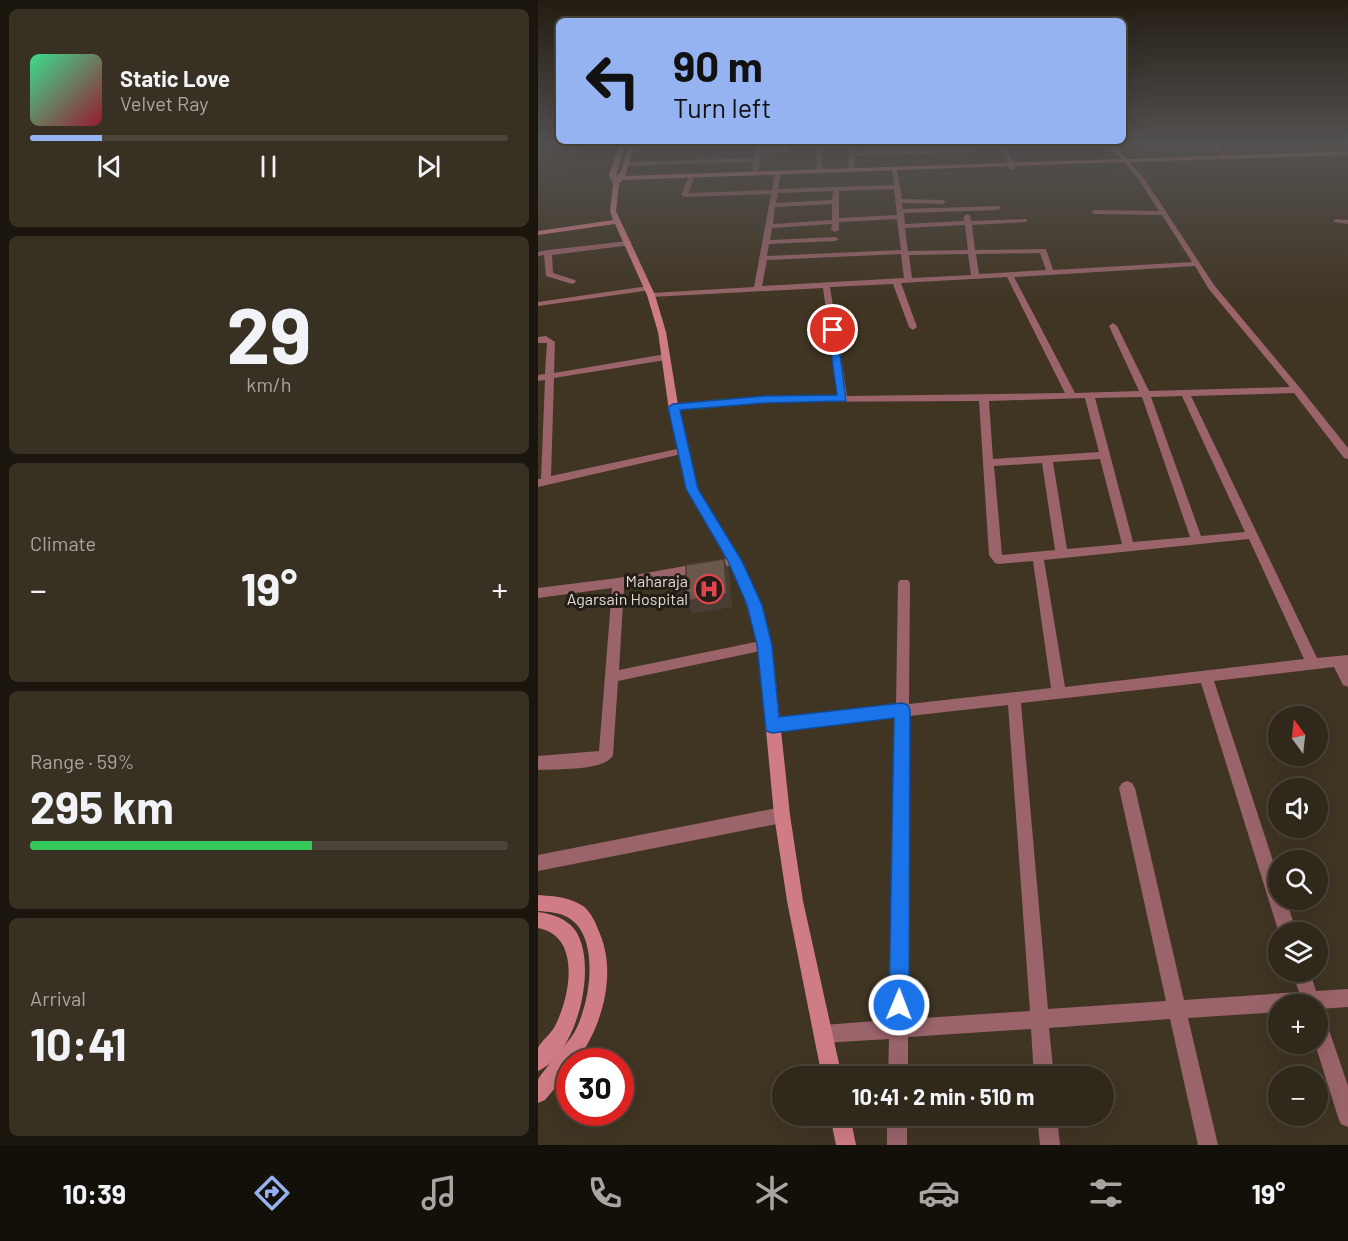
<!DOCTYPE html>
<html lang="en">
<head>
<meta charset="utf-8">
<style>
	body { margin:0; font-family:Barlow,sans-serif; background:#383023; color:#f1f3f6; height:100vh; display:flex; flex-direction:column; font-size:22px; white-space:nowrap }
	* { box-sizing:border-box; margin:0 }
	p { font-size:20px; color:#a8a6a2 }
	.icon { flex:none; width:33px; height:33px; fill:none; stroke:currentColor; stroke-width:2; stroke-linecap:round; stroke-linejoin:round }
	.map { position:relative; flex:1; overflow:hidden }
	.side { display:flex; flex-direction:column; gap:9px; padding:9px; background:#1a160e; width:538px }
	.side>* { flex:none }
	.banner { position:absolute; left:18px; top:18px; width:570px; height:126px; border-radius:9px; box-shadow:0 6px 24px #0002,0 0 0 2px #4b4439; background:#95b2f1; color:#111; overflow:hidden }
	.needle { width:39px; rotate:345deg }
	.buttons { position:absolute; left:730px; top:706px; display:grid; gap:12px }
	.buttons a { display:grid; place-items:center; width:60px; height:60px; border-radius:50%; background:#30281a; box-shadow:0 6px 24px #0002,0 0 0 2px #4b4439; font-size:30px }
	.speed { position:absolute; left:18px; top:1048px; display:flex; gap:12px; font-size:30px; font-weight:700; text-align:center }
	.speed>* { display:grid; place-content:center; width:78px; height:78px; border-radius:50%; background:#30281a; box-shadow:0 6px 24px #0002,0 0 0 2px #4b4439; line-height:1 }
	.speed .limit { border:9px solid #d22; background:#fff; color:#111 }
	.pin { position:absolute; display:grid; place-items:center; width:51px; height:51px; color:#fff; margin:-26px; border:3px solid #fff; border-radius:50%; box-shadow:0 2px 6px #0007 }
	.me { position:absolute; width:66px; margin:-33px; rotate:1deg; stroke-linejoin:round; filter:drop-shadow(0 0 4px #0008) }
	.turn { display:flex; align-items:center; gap:21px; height:126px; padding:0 18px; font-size:27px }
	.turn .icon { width:78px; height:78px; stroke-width:2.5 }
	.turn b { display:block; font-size:42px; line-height:51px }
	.big { font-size:45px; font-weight:700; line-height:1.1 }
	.side .card { flex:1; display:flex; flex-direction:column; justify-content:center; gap:9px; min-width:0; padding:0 21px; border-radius:9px; background:#383023 }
	.side .dial { align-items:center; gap:0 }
	.dial b { font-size:78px; line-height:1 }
	.song { display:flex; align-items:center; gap:18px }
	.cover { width:72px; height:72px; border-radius:9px; background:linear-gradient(135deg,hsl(150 70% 55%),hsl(350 70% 35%)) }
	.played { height:6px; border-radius:3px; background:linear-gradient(90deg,#95b2f1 15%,#4b4439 15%) }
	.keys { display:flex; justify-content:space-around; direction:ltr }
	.heat { display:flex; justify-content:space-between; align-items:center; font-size:33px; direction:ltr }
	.charge { height:9px; border-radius:4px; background:linear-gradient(90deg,#34c759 59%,#4b4439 0) }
	.trip { position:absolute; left:234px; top:1066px; width:342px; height:60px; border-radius:30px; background:#30281a; box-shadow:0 6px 24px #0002,0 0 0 2px #4b4439; font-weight:700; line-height:60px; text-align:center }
	.tabs { display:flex; height:96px; justify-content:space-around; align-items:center; background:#13100a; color:#a8a6a2 }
	.tabs .icon { width:42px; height:42px }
	.tabs .current { color:#95b2f1 }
	.tabs b { font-size:27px; color:#f1f3f6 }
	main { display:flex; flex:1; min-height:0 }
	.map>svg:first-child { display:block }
</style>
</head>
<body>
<main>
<section class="side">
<div class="card">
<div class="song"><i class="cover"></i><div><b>Static Love</b><p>Velvet Ray</p></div></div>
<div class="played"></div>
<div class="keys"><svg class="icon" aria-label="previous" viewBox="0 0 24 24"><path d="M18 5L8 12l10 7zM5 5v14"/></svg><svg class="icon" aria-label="pause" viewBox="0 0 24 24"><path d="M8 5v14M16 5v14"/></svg><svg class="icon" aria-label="next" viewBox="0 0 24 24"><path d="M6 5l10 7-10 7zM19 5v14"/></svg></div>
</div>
<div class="card dial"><b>29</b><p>km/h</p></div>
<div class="card"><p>Climate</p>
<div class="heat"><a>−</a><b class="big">19°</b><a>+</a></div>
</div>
<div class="card"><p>Range · 59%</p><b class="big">295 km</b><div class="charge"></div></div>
<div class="card"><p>Arrival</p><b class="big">10:41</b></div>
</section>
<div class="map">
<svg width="810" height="1145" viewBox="0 0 810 1145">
	<rect width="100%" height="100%" fill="#403523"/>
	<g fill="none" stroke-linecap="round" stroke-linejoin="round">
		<g fill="#9a646a" fill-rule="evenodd">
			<polygon points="218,143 224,143 223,150 245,149 247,143 253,143 250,152 223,154 220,173 217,175 214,173 215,162 88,166 85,164 88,162 216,158"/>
			<polygon points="279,143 285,143 284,171 281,173 278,171"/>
			<polygon points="311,143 317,143 317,152 434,149 437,151 434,153 317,156 316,170 313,172 310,170"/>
			<polygon points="461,143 508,143 468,147 477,168 474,170 471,168"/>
			<polygon points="672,143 678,143 689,158 685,158"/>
			<path d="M591,162L606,178L676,285L762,388L810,448V459L806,458L756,393L653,396L779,658L810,655V687L805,685L796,667L676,681L741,879V900H748L759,933H741L663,683L483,703L510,1009L628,1001L581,788L584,783L589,781L594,783L597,788L646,1000L761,992L754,972H772L778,991L810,989V1007L781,1009L780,1012V1005H741V1012L650,1018L680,1145H660L632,1019L511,1028L516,1077H496L493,1029L370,1037V1077H350L351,1039L285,1043L278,1041L276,1034L278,1027L285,1025L351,1020L357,718L234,732L229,730L227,726L229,722L234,720L358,706L360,583L362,580H370L372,583L371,704L513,688L495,561L461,564L457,563L451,555L441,401L226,402L132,409V405L135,404L226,396H300L285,288L113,297L109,295L113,293L216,287L233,194L146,197L143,195L150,178L153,176L156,178L150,193L234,190L237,172L240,170L243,172L240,189L356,185L354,169L359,168L364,199L405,200L408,202L405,204L364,203L365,209L460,206L463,208L460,210L366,213L367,224L426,221V216L429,214L432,216L433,221L489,219V221L487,222L434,225L437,250L508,249L515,270L654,262L624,215L556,214L553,212L556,210L621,211L601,180L588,164ZM356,189L359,215L301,218V191ZM295,191L294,200L238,203L240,193ZM294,204V220L235,224L237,207ZM359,219L363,250L229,256L231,244L297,241L301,239L297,237L232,240L234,228L294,224L293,230L297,232L301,230V222ZM427,225L430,250L370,251L367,228ZM502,253L508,270L441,274L438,254ZM363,254L366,278L224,286L229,260ZM430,254L433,275L374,278L371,255ZM657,266L670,288L752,387L611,391L579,326L575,323L571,326L601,391L537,393L476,277ZM469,277L527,393L309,396L292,287L355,284L371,327L375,330L379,327L363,283ZM644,396L707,532L663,536L613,397ZM604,397L652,537L595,542L557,398ZM547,398L561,452L455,459L451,401ZM562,459L584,544L529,549L515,462ZM504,463L517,550L464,555L456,466ZM711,539L766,659L527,687L506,560ZM470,705L492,1011L370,1019L371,716Z"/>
			<polygon points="798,219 810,220 810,224 796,222 795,221"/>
			<polygon points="90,241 93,241 93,245 14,255 15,273 37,280 38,282 34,284 8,276 6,255 0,256 0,252 10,250"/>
			<polygon points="110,286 114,288 113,290 0,306 0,302"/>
			<polygon points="8,336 17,342 16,373 128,354 132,357 128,360 16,378 13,476 144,448 149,451 148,453 0,487 0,479 3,479 7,380 0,381 0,375 7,374 9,343 0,343 0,337"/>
			<path d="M197,557L203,561L201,564L86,587L81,670L227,640L232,641L234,645L232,649L80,681L75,755C68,771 17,769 0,770V756L61,751L74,588L0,598V588L80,578Z"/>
			<polygon points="244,807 249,810 252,815 249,820 244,823 0,871 0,855"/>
			<polygon points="780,1016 787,1018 810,1086 810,1127 803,1124 800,1117 777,1044 780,1044"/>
			<rect x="349" y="1116" width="20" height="29"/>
			<polygon points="499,1116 519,1116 522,1145 502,1145"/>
		</g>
		<g fill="#d07c86" fill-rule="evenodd">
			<polygon points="82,143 88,143 78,176 82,173 91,143 97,143 87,176 583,159 567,143 573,143 589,159 810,151 810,155 593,162 590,165 586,162 84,180 81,185 78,211 117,295 128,332 141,411 159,489 214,584 234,645 252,815 265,901 304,1077 284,1077 249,901 236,815 220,645 202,584 149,489 131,411 120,332 109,295 77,224 0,235 0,231 75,220 72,211 75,184 71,175"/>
			<path d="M0,895C16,896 31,897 45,906C54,913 58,924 62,934C79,975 64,1027 38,1062H32V1071L28,1075L7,1100L0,1103C0,1096 0,1086 0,1080C2,1074 30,1043 36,1033C52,1005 63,938 31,918C21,912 11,912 0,911Z"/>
			<path d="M0,912C14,914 28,918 37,930C61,964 39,1055 0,1071C0,1065 0,1054 0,1048C3,1041 13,1034 17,1026C32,997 44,936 0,928Z"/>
			<polygon points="292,1116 312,1116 318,1145 298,1145"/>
		</g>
	</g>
	<polygon fill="#4a3e34" points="186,559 191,572 194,607 154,614 148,601"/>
	<polygon fill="#6a584a" stroke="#4a3e34" stroke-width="1.5" points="186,559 189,594 148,601 148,565"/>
	<linearGradient id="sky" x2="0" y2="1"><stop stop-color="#231d13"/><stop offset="0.47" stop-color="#535150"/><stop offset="1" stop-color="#535150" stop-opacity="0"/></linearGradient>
	<rect width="810" height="303" fill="url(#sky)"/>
	<polygon fill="#1a73e8" stroke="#114b97" stroke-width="1.5" points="295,327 299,330 308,401 226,403 142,410 160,489 204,561 224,605 234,645 241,717 364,703 370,705 372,710 371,1005 368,1013 361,1016 354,1013 351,1005 356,718 234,733 228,731 219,645 209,605 190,561 148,489 130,407 135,404 226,396 299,395 290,330"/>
	<defs>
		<g id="hospital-ring" transform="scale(1.5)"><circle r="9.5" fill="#221d16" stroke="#e0444e" stroke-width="1.5"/><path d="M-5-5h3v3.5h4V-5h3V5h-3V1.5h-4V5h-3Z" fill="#e0444e"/></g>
	</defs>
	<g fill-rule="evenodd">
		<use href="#hospital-ring" x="171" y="589"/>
	</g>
	<g text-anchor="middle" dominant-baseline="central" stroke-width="6" stroke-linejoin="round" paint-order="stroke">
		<g font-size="16" fill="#e0d9ce" stroke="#221d16" text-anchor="end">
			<text x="150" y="580">Maharaja<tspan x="150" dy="18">Agarsain Hospital</tspan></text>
		</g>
	</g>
</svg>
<div class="buttons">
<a><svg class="needle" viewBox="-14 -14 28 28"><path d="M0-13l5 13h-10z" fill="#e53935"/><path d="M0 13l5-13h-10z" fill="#a8a6a2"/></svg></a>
<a><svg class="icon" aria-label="sound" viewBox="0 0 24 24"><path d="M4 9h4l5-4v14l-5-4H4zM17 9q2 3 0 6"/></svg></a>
<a><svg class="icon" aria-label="search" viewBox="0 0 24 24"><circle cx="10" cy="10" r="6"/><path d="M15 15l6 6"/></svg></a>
<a><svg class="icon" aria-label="layers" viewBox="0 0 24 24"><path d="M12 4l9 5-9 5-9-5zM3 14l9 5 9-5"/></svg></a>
<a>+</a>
<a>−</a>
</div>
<div class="speed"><div class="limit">30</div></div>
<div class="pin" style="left:295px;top:330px;background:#d93025"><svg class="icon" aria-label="arrive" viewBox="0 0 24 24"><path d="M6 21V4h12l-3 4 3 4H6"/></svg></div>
<svg class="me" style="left:361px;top:1005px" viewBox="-20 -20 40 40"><circle r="17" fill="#1a73e8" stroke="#fff" stroke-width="3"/><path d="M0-11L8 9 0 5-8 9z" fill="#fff"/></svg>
<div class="trip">10:41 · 2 min · 510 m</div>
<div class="banner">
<div class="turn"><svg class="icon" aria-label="left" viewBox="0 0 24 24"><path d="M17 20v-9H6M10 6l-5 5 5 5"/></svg><div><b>90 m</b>Turn left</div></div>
</div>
</div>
</main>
<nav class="tabs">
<b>10:39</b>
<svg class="icon current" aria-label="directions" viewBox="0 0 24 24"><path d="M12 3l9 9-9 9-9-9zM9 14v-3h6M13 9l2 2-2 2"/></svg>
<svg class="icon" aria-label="music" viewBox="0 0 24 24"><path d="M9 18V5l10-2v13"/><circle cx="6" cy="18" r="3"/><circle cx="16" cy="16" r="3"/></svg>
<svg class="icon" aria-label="phone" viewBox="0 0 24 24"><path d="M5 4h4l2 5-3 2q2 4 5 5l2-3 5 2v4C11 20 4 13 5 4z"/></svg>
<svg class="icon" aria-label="climate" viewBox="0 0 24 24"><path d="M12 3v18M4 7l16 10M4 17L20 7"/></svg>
<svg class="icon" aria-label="car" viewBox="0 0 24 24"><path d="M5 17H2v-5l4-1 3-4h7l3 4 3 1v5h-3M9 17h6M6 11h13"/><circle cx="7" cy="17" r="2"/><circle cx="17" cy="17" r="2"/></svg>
<svg class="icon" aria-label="filters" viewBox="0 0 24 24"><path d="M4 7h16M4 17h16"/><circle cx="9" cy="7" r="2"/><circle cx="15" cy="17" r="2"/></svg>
<b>19°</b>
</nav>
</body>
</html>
